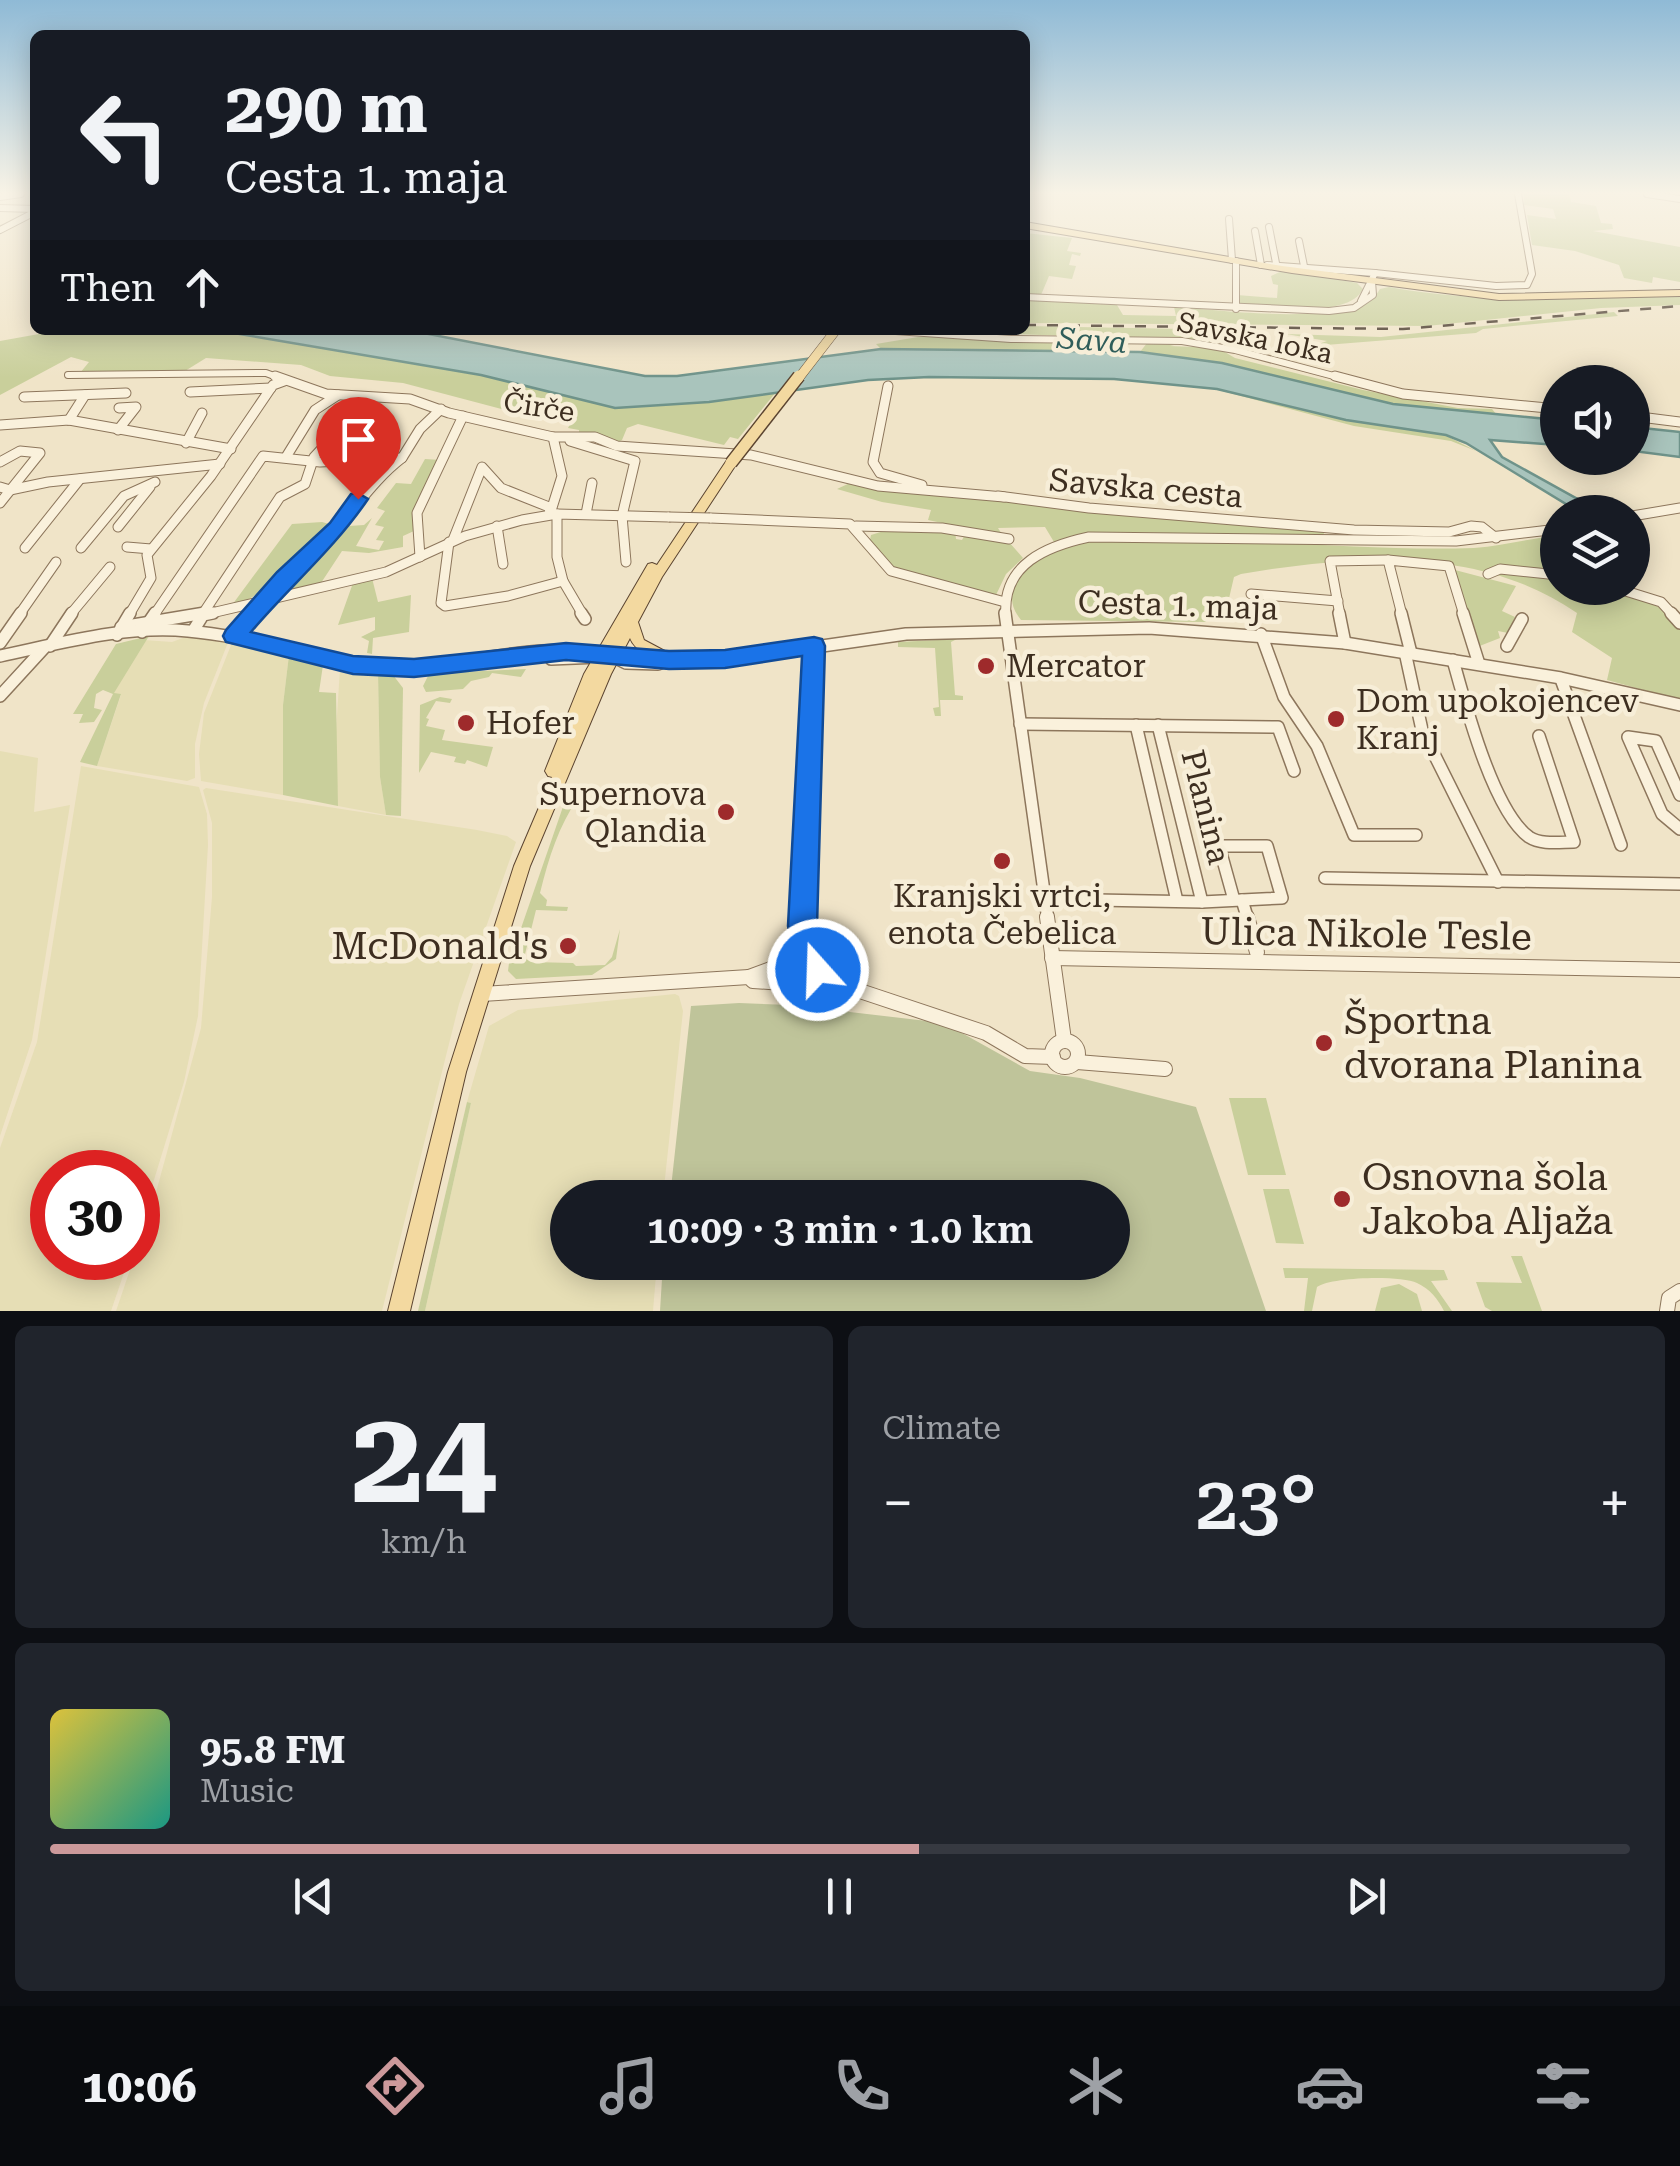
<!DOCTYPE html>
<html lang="en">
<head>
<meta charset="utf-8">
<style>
	body { margin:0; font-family:"Roboto Serif",serif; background:#20242c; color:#f1f3f6; height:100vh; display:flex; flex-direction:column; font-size:38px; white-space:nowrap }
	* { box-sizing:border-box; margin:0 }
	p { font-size:32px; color:#9ea1a6 }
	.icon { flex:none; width:55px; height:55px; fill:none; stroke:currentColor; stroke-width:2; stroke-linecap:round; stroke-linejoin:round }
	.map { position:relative; height:1311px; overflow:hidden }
	.panel { display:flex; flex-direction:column; gap:15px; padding:15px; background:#0d0f14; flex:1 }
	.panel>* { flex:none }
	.banner { position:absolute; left:30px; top:30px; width:1000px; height:305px; border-radius:15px; box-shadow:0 5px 25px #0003; background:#171b24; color:#f1f3f6; overflow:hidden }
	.controls { position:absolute; left:1540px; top:365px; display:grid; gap:20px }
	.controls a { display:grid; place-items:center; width:110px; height:110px; border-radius:50%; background:#171b24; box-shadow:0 5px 25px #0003; font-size:50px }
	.speed { position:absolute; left:30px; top:1150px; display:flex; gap:20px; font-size:50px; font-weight:700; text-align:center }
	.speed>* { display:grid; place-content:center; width:130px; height:130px; border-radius:50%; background:#171b24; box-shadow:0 5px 25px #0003; line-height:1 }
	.speed .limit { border:15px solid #d22; background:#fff; color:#111 }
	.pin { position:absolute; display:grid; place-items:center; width:85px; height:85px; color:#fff; margin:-102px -42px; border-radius:50% 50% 50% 0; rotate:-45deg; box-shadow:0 0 10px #0007 }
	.pin .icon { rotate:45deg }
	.me { position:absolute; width:110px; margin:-55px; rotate:340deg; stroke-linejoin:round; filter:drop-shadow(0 0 8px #0008) }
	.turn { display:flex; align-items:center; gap:35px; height:210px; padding:0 30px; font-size:45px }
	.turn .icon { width:130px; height:130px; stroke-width:2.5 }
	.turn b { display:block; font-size:70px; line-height:85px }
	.then { display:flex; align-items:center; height:95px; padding:0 30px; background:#0003; gap:20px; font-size:38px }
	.big { font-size:75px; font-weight:600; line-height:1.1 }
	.panel .tile { flex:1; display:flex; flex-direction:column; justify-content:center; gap:15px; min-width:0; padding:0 35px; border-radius:15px; background:#20242c }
	.panel .dial { align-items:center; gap:0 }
	.dial b { font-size:130px; line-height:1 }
	.song { display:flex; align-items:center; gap:30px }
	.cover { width:120px; height:120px; border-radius:15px; background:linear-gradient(135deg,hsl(50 70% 55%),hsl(170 70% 35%)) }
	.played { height:10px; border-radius:5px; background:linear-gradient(90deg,#cc999b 55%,#363941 55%) }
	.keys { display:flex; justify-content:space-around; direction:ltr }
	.heat { display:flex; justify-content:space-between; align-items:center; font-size:55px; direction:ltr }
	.panel .tiles { flex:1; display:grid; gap:15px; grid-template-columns:1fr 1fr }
	.tile:last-child { grid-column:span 2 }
	.trip { position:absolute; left:550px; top:1180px; width:580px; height:100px; border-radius:50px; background:#171b24; box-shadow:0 5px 25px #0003; font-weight:600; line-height:100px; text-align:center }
	.dock { display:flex; height:160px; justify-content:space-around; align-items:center; background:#090b0e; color:#9ea1a6 }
	.dock .icon { width:70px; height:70px }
	.dock .current { color:#cc999b }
	.dock b { font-size:45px; color:#f1f3f6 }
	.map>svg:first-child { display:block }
</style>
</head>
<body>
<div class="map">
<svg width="1680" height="1311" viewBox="0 0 1680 1311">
	<rect width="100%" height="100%" fill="#f0e4c8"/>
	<g fill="#e6deb5">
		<polygon points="191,635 229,640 204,703 195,744 195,778 187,781 97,766 121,695 113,694 144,640 172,642"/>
		<polygon points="233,640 289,655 283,705 283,795 201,781 199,754 204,713"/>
		<polygon points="340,669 378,672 380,777 386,815 338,806 335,746"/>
		<polygon points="0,751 38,758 34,812 70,805 32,1040 0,1136"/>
		<polygon points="81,766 199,787 207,814 208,845 198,1016 184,1082 138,1232 138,1172 52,1172 52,1258 129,1258 111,1311 0,1311 0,1148 37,1042"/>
		<polygon points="206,788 477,830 507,836 516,842 459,1004 382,1311 116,1311 134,1258 138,1258 201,1028 212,897 212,823 203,790"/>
		<polygon points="675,994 679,996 683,1011 663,1197 568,1198 568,1262 657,1263 653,1311 425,1311 471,1103 467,1102 489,1026 518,1010"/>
	</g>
	<g fill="#c9cf9b">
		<polygon points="1524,194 1569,194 1571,202 1596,206 1601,223 1612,224 1613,229 1593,231 1680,247 1680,282 1653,277 1652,283 1624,278 1619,265 1575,251 1532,245 1527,215 1556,219 1553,209 1524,205"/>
		<polygon points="1025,233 1072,238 1067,251 1081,253 1080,256 1072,254 1069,265 1076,266 1072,279 1049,276 1041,295 1025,294"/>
		<path d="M1284,270L1357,283L1363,289C1348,320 1267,306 1237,304V295L1277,298L1278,285L1273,284L1271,276Z"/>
		<path d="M1389,287C1486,305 1583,297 1680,295V305L1601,308L1427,326L1025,323V299L1117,305L1123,315L1176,316L1174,307C1217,309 1358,330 1380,289Z"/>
		<polygon points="1614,312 1618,316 1483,329 1476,333 1313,346 1327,341 1286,334 1381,337"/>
		<polygon points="1025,326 1239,330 1240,334 1208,335 1211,342 915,330 1025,330"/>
		<polygon points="61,330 229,331 481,375 615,408 709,402 776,392 738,439 730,437 724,445 638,424 627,428 622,440 615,443 579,435 579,430 568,428 575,415 532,399 525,397 513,412 403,383 330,376 301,365 206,358 185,371 80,373 89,362 71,357 0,395 0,341"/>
		<polygon points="924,336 1178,344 1170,346 1218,348 1235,358 1363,390 1458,408 1492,409 1497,415 1393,404 1222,363 1140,352 1147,343 1125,343 1124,352 881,349 876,344"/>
		<polygon points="1211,388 1346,420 1445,435 1476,451 1451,441 1354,426"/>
		<polygon points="425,459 441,460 414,531 403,536 403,547 369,553 342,551 319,586 271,596 321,547 330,548 349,526 364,525 372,518 356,546 379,550 384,541 376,540 384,527 375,525 385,511 377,508 396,483 411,484"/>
		<polygon points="852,482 892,488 896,482 1038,506 1323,529 1324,534 1321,537 1131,532 1054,542 1045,527 998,528 1003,536 928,520 931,510 882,502 837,489"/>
		<path d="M322,522L336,526L301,559C270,567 269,598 232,605L292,524Z"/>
		<polygon points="887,530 955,531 956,539 962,540 966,533 1008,541 1023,558 1006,574 996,595 893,569 870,540 871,535"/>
		<path d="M1557,536L1558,588C1610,588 1645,584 1680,628V700L1607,680L1612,658L1572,632L1577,613C1479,545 1353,555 1241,574L1234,577L1227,607L1205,622L1021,620C988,581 1054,546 1085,541C1123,535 1175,541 1215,541C1301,542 1388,551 1474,548C1503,546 1530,538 1557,536Z"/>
		<polygon points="1455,570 1516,586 1502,611 1515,617 1508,633 1498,631 1500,638 1477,647"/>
		<polygon points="372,578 378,602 411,595 409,632 373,638 372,654 367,653 369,641 361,637 375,630 375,617 338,625 353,583"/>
		<polygon points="149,636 114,693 121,694 97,766 80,762 113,694 103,690 96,694 94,708 102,710 94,722 79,723 83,714 73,714 116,644"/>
		<polygon points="957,639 951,642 955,695 963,696 963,700 940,700 941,716 935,716 933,708 939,707 935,648 898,647 898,642"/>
		<polygon points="289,655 323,665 319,692 336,693 338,806 283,795 283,705"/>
		<polygon points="526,669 521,677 492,673 489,677 471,681 463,689 426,692 423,686 428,676 439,673"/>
		<polygon points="378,672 393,675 403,688 401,816 386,815 380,777"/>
		<polygon points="440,697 452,699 450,703 436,701 426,718 429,719 426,726 445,730 442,740 493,747 487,767 467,760 465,764 454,762 456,757 431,752 419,773 420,705"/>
		<path d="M566,798H578C559,826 549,856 540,893L547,900L546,906L568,907L567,911L536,910L524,958L532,962L573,963L576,966L605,965L612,957L620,929L616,959L592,975L516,979L508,971L509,963Z"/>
		<polygon points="1229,1098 1266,1098 1286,1175 1248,1175"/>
		<polygon points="467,1102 471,1103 425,1311 418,1311"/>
		<polygon points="1263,1189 1289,1189 1304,1244 1276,1243"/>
		<polygon points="1511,1256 1522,1256 1542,1311 1492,1311 1485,1307 1476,1282 1522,1283"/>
		<path d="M1283,1268L1444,1270L1448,1280L1431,1281L1452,1311H1444C1438,1299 1430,1289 1417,1283C1400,1275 1331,1277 1317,1287L1312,1311H1304L1308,1278H1285Z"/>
		<polygon points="1399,1284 1417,1294 1422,1311 1375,1311 1381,1288"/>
	</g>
	<polygon fill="#bfc49a" points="739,1003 790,1005 944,1023 1030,1071 1080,1078 1196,1107 1266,1311 660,1311 663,1263 1112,1262 1112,1198 670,1197 691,1006"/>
	<g fill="#a9c4bc" stroke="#6f938a" stroke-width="2.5">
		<polygon points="216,330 408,330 645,376 677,376 881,349 1140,352 1222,363 1393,404 1557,420 1557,445 1490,440 1502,457 1601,512 1579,512 1466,443 1446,435 1346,420 1217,389 1114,379 929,377 868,380 709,402 615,408 481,375"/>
		<polygon points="1633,427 1680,432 1680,457 1633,451"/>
	</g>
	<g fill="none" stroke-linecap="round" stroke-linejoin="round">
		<g stroke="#8d765c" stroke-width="8">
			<g id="minor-far3">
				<polyline points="1647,194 1680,199"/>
				<polyline points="0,197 21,194"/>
				<polyline points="0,208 35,209"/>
				<polyline points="1229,219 1232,260"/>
				<polyline points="1269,227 1276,263"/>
				<polyline points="0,230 35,212"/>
				<polyline points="1255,231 1261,265"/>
				<polyline points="1299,241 1304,266"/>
				<polyline points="1236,261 1236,309"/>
				<polyline points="1267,265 1375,273"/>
				<polyline points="1025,297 1329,311 1354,308 1373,295 1372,281"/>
				<polyline points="1361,301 1375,273 1496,286 1527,285 1532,274 1518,194"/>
				<polyline points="881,330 1011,339 1182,341 1235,350 1345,379"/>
				<polyline points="68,375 266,373 282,379"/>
			</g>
		</g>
		<g stroke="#8d765c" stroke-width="11">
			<g id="minor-far2">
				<polyline points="275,376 326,394 410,399 449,413 553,437 595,437 617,446 751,455 878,486 1004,497"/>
				<polyline points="1335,376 1403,394 1558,409"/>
				<polyline points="888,386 873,462 880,473 922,485"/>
				<polyline points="190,392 271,388"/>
				<polyline points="24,397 126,393"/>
				<polyline points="1632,416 1680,422"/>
				<polyline points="69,420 85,395"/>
				<polyline points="0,425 69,420 231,449"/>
				<polyline points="118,430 136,407 119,408"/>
				<polyline points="570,441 635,461 622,516 626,562"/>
				<polyline points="186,443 202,413"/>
				<polyline points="286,457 315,410 338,395"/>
				<polyline points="402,458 420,429 441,409"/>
				<polyline points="0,462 20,451 40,453 0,503"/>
				<polyline points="0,487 10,490 48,482 220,464"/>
				<polyline points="998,496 1089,508 1354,530 1449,532 1471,526 1482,527 1496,538"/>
				<polyline points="557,514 557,557 563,581"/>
				<polyline points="586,514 592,483"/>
				<polyline points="1632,516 1680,508"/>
				<polyline points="710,518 850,524 891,571 1005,602"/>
				<polyline points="497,526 503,564"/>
				<polyline points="856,526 942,528 1009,539"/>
				<polyline points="118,527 150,487"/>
				<polyline points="453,540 482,467 501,488 549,507 550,514 562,476 553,437"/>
				<polyline points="449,542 441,603 445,606 508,596 563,581 583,615"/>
				<polyline points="127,547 151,549"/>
				<polyline points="25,548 80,479"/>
				<polyline points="81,548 124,496 155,482"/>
				<polyline points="420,557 417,513 463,416"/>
				<polyline points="1488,574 1500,569 1558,575"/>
				<polyline points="1616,588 1661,602 1673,615"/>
				<polyline points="1251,594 1338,601"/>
				<polyline points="19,615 56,562"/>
				<polyline points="70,615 110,567"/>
				<polyline points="129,615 151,578 147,555 211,476 273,385 284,381"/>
				<path d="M154,615L263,456L320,462L402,458C376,478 360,502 339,526C311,557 279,584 252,615"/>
				<polyline points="202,615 280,497 305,484 314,457 328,442"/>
				<polyline points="203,615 386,572 465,536 522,520 557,514 669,517"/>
				<path d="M1006,615C1002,564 1047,546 1089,537L1456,541L1558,529"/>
				<polyline points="1340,615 1330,561 1388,560"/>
				<polyline points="1402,615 1388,560 1449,566 1464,615"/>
			</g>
		</g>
		<g stroke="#8d765c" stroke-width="14">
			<g id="minor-far1">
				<polyline points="581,613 585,619"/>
				<polyline points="1005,613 1048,920"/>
				<polyline points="1339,613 1345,643"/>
				<polyline points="1401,613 1411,653"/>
				<polyline points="1463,613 1479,664"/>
				<polyline points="1671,613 1680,623"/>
				<polyline points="121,627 205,613"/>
				<polyline points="193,631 203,615 213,613"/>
				<polyline points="142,632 155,613"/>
				<polyline points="1261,634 1284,697 1317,746 1354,835 1416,835"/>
				<polyline points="117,635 130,613"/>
				<polyline points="234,636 254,613"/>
				<polyline points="0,643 21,613"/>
				<polyline points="50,646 72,613"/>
				<polyline points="1507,646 1522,619"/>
				<polyline points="1405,652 1422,730 1498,882"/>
				<path d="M0,656C62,643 125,625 188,631C259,637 327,664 398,667C466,670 535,637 602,657"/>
				<polyline points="614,657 626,663 658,664 669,660 738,658 906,634 1149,628 1345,643 1561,678 1680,705"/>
				<polyline points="616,657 659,657"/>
				<polyline points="551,659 599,657"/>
				<path d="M1453,660C1465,703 1493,811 1529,837C1541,845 1560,842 1574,842L1539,736"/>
				<polyline points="1562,682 1621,845"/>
				<polyline points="0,696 44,648"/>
				<polyline points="1020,724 1278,727 1294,771"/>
				<polyline points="1136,725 1177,901"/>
				<polyline points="1158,725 1202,902"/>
				<polyline points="1680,795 1656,741 1628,737 1662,814 1680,829"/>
				<polyline points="1325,878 1680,884"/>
				<polyline points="1043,899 1202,902 1282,898 1267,846 1219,846 1234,900"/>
				<polyline points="1242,900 1248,920"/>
				<polyline points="803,920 814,645"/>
			</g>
		</g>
		<g stroke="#8d765c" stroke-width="16">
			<g id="minor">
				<polyline points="803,917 808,957"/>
				<polyline points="1047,917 1064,1040"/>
				<polyline points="1247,917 1257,952"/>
				<circle cx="800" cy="974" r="18"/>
				<polyline points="793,957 803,926"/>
				<polyline points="1052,958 1680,970"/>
				<polyline points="818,970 846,982 848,987 986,1033 1025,1056 1053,1057"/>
				<polyline points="749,977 784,964"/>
				<polyline points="815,984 842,990 848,987"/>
				<polyline points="482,994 749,977 753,981 783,983"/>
				<circle cx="1065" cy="1054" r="13"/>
				<polyline points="1077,1062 1165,1069"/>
				<polyline points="1667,1311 1669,1298 1680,1291"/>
			</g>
		</g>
		<g stroke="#5b4430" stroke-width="2">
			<g id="major">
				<polygon points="1025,222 1282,266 1499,294 1680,290 1680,296 1499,300 1292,273 1025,228"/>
				<path d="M731,459L737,463L662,577L638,622L644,640L674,656L676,660L674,664C660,665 635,652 630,638L611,674L530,866L466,1072L410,1311H388L448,1072L514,866L552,777L548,776L545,771L584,674L648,564L652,563L657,565L727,460Z"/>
			</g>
		</g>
		<use href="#minor-far3" stroke="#faf1dc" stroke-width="6"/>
		<use href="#minor-far2" stroke="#faf1dc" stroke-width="9"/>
		<use href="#minor-far1" stroke="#faf1dc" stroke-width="11"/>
		<use href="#minor" stroke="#faf1dc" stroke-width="14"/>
		<use href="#major" fill="#f3d9a0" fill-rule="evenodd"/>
		<polyline stroke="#3d2e20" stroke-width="2.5" stroke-dasharray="11 11" stroke-linecap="butt" points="1025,325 1403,329 1680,306"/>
		<g stroke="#8d765c" stroke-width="11" stroke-linecap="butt">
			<polyline id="minor-bridge" points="669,517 710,518"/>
		</g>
		<g stroke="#5b4430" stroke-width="10" stroke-linecap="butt">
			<polyline id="major-bridge-far1" points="798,379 836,330"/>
		</g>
		<g stroke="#5b4430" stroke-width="14" stroke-linecap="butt">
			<polyline id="major-bridge" points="731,463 799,376"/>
		</g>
		<use href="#minor-bridge" stroke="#faf1dc" stroke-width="9"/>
		<use href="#major-bridge-far1" stroke="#f3d9a0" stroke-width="9"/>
		<use href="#major-bridge" stroke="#f3d9a0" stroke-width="11"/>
	</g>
	<linearGradient id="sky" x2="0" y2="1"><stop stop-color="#8fbad6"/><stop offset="0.51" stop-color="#f8f3e6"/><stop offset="1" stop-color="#f8f3e6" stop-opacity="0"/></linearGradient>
	<rect width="1680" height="378" fill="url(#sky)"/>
	<path fill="#1a73e8" stroke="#114b97" stroke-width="2.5" d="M358,493L368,499C335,548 289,587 251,632L353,656L414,659L566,643L669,651L725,650L814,637L822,639L825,646L817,926L822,951L833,970L829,980L818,984C794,975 793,949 788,926L802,656L725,668L669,669L566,660L414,677L353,674L226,642L223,636L226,630L277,572L330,523L351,494Z"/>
	<g fill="#9e2a2b" stroke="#f7eed8" stroke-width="4">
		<circle cx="986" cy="666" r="10"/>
		<circle cx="1336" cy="719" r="10"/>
		<circle cx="466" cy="723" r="10"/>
		<circle cx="726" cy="812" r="10"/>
		<circle cx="1002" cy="861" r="10"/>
		<circle cx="568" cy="946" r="10"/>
		<circle cx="1324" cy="1043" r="10"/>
		<circle cx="1342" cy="1199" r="10"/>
	</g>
	<g text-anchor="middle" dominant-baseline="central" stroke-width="9" stroke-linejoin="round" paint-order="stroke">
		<g font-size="28" fill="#3d2e20" stroke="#f7eed8">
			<text transform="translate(1255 338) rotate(12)">Savska loka</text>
			<text transform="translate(539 407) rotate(9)">Čirče</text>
		</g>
		<g font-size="30" font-style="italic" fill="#2f5d5a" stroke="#f7eed8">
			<text transform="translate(1092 340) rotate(4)">Sava</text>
		</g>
		<g font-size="32" fill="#3d2e20" stroke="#f7eed8">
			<text transform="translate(1146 488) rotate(5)">Savska cesta</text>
			<text transform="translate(1178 605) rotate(2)">Cesta 1. maja</text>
			<text transform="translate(1206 807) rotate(76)">Planina</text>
		</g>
		<g font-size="32" fill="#3d2e20" stroke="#f7eed8" text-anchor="start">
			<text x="1006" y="666">Mercator</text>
			<text x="1356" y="701">Dom upokojencev<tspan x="1356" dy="37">Kranj</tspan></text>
			<text x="486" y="723">Hofer</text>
			<text x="706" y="794" text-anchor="end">Supernova<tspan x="706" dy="37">Qlandia</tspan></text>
			<text x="1002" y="896" text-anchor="middle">Kranjski vrtci,<tspan x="1002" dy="37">enota Čebelica</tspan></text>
		</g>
		<g font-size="38" fill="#3d2e20" stroke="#f7eed8">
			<text transform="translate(1366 934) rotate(1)">Ulica Nikole Tesle</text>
		</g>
		<g font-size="38" fill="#3d2e20" stroke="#f7eed8" text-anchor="start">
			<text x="548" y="946" text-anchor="end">McDonald's</text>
			<text x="1344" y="1021">Športna<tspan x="1344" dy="44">dvorana Planina</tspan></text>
			<text x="1362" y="1177">Osnovna šola<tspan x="1362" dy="44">Jakoba Aljaža</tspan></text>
		</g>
	</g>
</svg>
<div class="controls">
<a><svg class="icon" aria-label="sound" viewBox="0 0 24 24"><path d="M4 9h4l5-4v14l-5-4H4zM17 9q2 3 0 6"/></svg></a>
<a><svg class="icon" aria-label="layers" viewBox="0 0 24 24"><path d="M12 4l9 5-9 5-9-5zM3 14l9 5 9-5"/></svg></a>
</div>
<div class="speed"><div class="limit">30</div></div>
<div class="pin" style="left:358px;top:499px;background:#d93025"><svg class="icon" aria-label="arrive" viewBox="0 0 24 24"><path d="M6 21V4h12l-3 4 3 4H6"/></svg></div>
<svg class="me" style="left:818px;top:970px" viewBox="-20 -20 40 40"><circle r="17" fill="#1a73e8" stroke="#fff" stroke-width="3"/><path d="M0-11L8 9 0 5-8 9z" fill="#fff"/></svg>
<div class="trip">10:09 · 3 min · 1.0 km</div>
<div class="banner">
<div class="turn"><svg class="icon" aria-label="left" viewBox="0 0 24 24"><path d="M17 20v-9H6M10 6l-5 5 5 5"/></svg><div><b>290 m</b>Cesta 1. maja</div></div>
<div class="then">Then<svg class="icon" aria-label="ahead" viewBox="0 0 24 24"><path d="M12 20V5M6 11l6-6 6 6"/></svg></div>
</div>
</div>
<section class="panel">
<div class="tiles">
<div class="tile dial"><b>24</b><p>km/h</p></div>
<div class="tile"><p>Climate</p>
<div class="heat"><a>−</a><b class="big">23°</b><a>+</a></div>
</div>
<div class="tile">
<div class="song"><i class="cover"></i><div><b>95.8 FM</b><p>Music</p></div></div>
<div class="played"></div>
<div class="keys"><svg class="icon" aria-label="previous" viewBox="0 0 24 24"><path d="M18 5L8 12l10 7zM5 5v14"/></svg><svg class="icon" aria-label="pause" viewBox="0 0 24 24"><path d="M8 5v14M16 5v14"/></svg><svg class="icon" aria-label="next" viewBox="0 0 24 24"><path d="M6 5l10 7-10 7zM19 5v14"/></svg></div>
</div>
</div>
</section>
<nav class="dock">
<b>10:06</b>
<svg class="icon current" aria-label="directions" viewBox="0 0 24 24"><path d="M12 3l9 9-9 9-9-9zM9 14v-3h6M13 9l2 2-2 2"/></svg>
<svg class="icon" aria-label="music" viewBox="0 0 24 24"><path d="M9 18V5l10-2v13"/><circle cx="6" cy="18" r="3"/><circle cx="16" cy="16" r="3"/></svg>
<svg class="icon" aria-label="phone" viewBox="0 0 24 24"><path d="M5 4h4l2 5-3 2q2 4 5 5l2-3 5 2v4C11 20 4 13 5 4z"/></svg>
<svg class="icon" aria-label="climate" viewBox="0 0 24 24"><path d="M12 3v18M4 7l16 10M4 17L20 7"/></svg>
<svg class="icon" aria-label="car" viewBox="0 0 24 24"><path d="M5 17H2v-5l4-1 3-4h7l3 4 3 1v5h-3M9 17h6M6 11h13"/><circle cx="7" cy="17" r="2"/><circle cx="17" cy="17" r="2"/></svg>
<svg class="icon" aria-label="filters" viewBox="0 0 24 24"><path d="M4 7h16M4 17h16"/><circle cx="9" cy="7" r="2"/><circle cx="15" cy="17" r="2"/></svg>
</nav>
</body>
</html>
